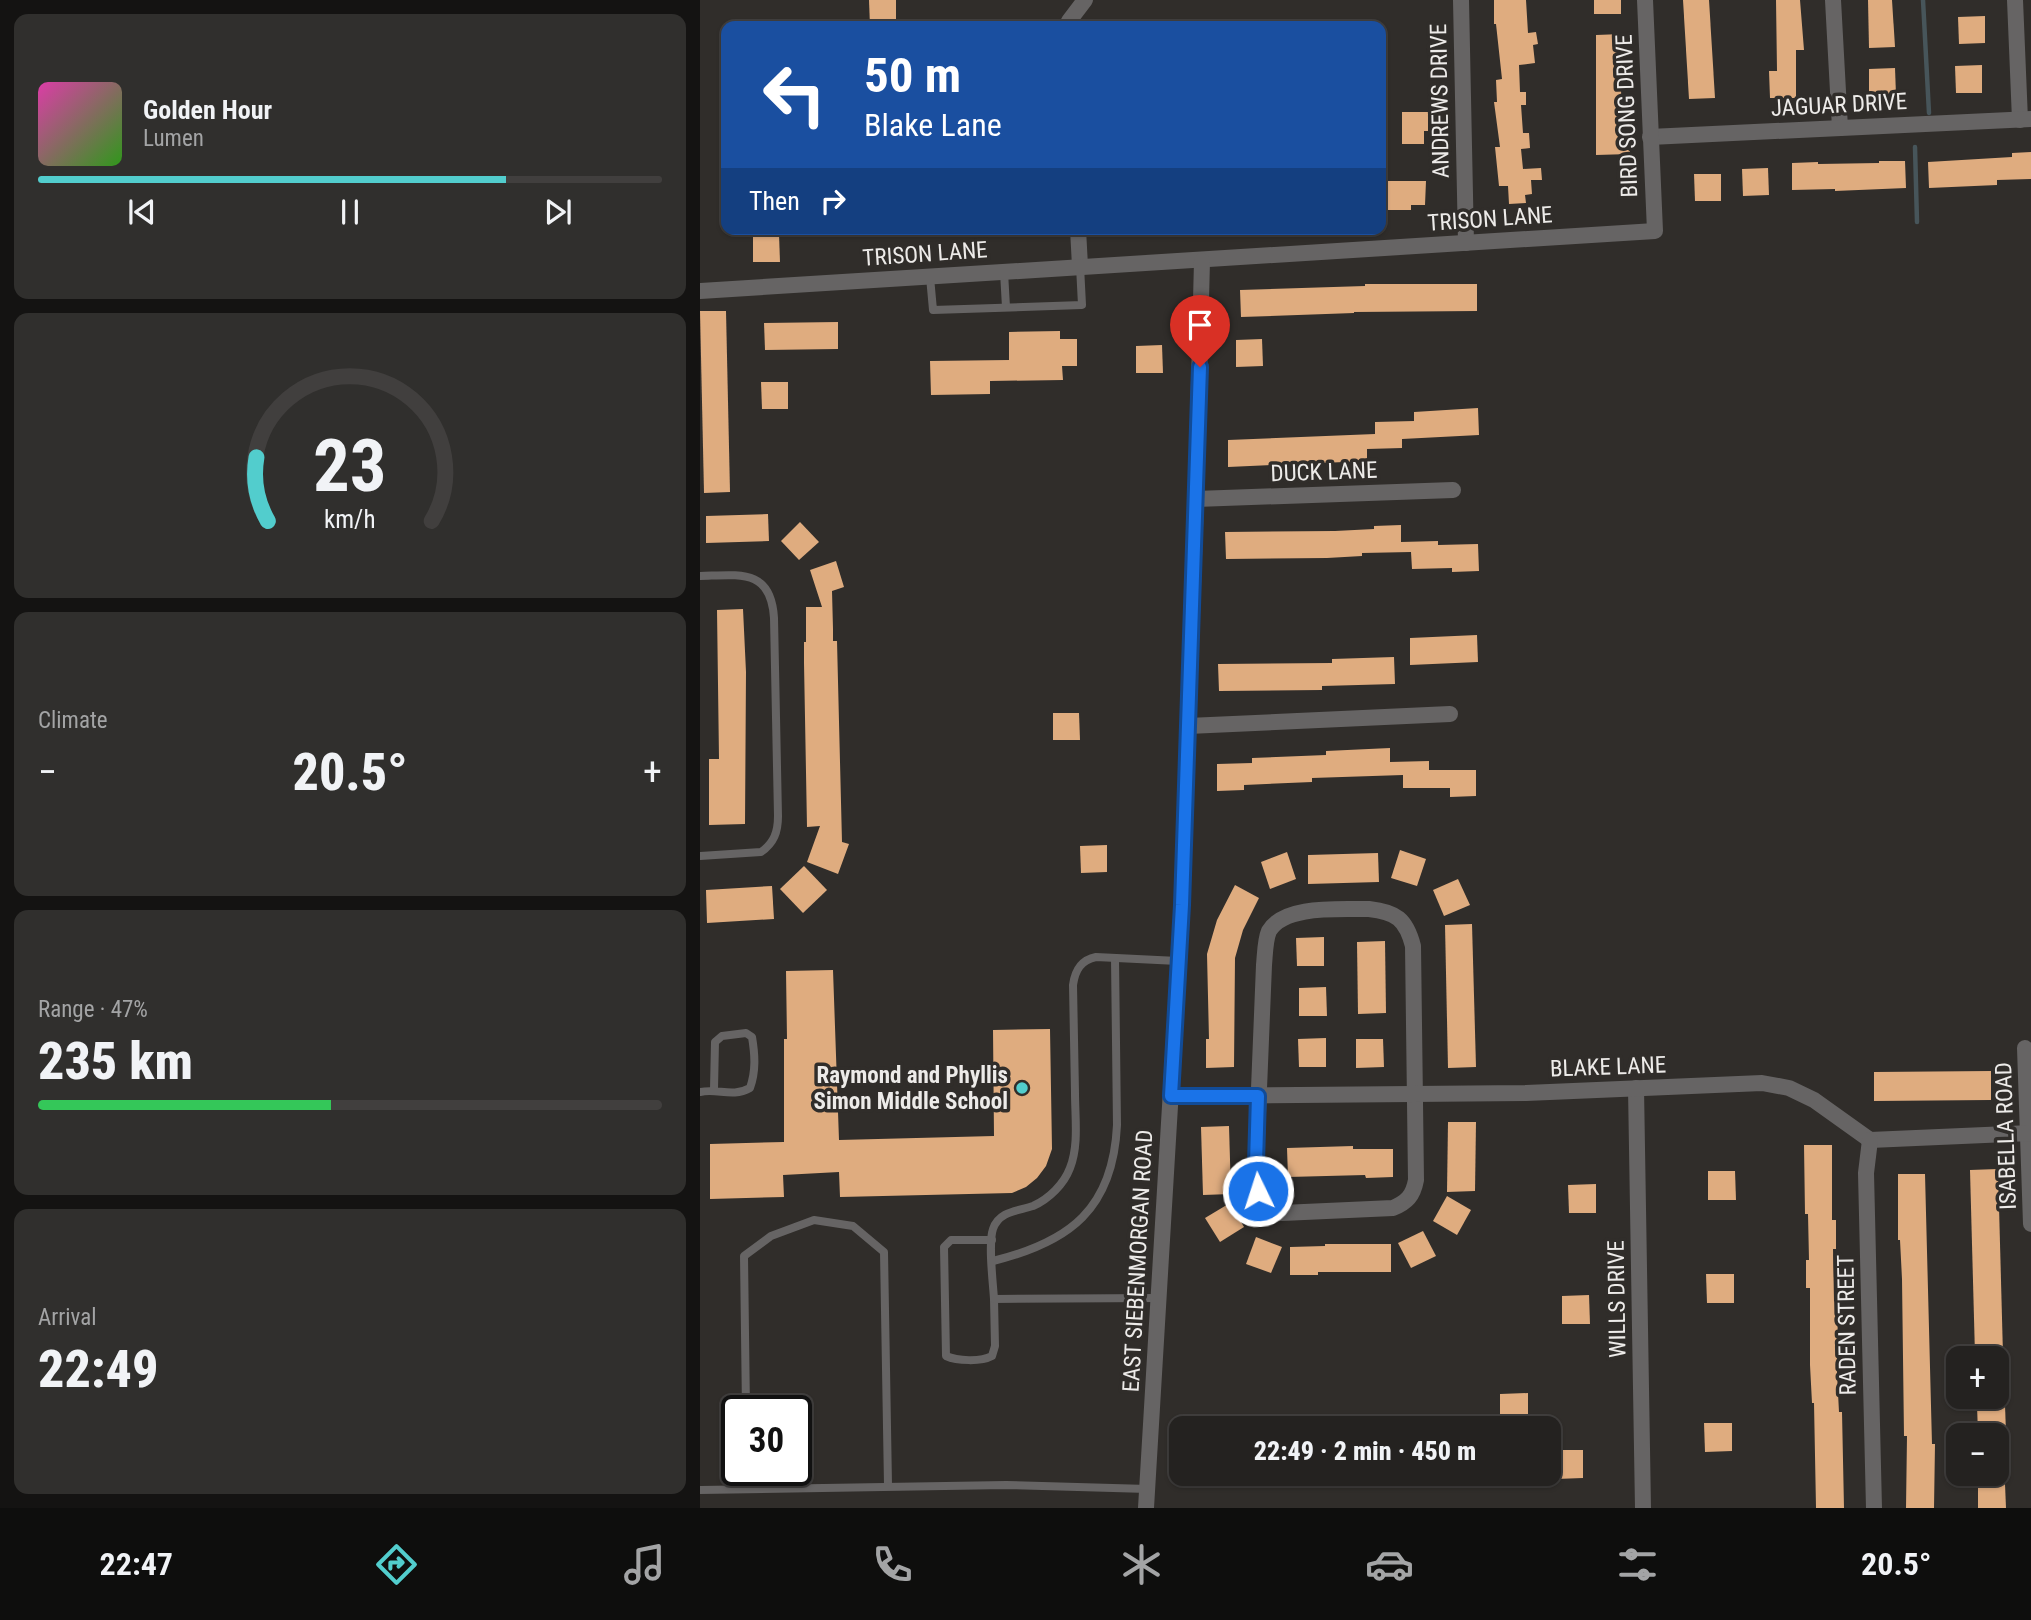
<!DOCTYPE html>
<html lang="en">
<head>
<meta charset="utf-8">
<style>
	body { margin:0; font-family:"Roboto Condensed",sans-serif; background:#302f2d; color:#f1f3f6; height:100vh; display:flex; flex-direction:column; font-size:26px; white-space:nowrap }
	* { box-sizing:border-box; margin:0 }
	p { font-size:23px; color:#a3a4a5 }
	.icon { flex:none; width:38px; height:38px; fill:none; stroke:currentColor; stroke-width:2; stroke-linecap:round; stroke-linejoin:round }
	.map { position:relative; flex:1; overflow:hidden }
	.side { display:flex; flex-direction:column; gap:14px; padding:14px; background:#141312; width:700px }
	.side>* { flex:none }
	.top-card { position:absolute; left:21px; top:21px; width:665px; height:214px; border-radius:14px; box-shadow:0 2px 5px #0004,0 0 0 2px #413f3e; background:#1a4fa0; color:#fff; overflow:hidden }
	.controls { position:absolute; left:1246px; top:1346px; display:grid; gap:14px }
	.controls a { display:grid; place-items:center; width:63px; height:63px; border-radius:14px; background:#242220; box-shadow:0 2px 5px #0004,0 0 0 2px #413f3e; font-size:35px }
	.speed { position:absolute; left:21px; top:1395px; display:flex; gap:14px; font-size:35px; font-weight:700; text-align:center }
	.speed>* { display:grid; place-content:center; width:91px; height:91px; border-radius:50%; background:#242220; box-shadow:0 2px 5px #0004,0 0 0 2px #413f3e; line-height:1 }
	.speed .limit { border:4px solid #111; border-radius:10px; background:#fff; color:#111 }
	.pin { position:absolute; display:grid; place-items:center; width:60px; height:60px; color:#fff; margin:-72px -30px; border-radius:50% 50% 50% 0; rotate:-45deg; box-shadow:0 0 7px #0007 }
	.pin .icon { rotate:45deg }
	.me { position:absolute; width:77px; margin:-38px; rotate:356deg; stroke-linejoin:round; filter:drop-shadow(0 0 5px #0008) }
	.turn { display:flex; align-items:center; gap:24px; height:147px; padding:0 28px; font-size:32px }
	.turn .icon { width:91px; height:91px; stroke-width:2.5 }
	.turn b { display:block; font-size:49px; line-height:60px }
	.then { display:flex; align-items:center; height:66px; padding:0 28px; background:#0003; gap:14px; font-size:26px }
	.big { font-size:52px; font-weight:800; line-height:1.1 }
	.side .card { flex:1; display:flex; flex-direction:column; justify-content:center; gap:10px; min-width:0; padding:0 24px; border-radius:14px; background:#302f2d }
	.side .dial { align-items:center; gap:0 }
	.dial svg { height:182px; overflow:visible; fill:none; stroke:#413f3e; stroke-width:7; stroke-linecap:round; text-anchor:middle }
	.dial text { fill:#f1f3f6; stroke:none }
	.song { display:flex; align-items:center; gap:21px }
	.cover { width:84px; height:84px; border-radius:10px; background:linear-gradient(135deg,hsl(320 70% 55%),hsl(110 70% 35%)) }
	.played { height:7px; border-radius:4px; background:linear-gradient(90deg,#52cdcd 75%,#413f3e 75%) }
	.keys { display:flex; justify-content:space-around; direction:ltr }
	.heat { display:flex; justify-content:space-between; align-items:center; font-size:38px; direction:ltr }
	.charge { height:10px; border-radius:5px; background:linear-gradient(90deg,#34c759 47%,#413f3e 0) }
	.trip { position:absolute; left:469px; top:1416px; width:392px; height:70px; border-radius:14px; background:#242220; box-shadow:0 2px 5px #0004,0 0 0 2px #413f3e; font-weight:800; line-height:70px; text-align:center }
	.tab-bar { display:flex; height:112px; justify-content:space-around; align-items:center; background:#0e0e0d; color:#a3a4a5 }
	.tab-bar .icon { width:49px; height:49px }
	.tab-bar .active { color:#52cdcd }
	.tab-bar b { font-size:32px; color:#f1f3f6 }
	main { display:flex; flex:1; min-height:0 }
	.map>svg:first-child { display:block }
</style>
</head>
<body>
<main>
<section class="side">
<div class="card">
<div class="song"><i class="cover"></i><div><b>Golden Hour</b><p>Lumen</p></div></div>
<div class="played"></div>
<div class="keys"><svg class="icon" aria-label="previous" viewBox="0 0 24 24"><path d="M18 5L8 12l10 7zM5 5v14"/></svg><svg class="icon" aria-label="pause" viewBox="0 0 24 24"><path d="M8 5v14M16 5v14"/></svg><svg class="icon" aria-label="next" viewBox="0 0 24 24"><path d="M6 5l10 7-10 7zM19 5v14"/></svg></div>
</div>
<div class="card dial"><svg viewBox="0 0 100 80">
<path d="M14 69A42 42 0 1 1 86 69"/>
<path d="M14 69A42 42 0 0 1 9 41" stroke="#52cdcd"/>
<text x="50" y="56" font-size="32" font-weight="700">23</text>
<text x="50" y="72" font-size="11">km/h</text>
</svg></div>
<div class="card"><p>Climate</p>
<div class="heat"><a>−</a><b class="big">20.5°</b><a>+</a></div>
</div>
<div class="card"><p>Range · 47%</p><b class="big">235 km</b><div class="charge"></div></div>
<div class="card"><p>Arrival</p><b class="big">22:49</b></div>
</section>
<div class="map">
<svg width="1331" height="1508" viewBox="0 0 1331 1508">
	<rect width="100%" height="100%" fill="#302d2a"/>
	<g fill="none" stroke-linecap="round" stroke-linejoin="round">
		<g stroke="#47555a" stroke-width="4.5">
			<polyline points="1223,0 1229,113"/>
			<polyline points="1215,147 1217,222"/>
		</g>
	</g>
	<g fill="#dfac7f">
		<polygon points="169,0 196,0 196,26 170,26"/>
		<polygon points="794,0 826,0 828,33 836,32 838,44 833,45 835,63 819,65 820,92 826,92 826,105 821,105 823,133 829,133 830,148 821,149 823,169 841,168 842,180 831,180 832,194 825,195 826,203 809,204 808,186 799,186 795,147 800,147 794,102 797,102 796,80 802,79 796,24 794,24"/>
		<rect x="894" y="0" width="27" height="14"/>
		<polygon points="983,0 1009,0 1015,98 989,99"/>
		<polygon points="1076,0 1100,0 1104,50 1096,50 1096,98 1070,98 1069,71 1077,71"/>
		<polygon points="1168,0 1192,0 1195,47 1169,48"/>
		<polygon points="1285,16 1285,43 1259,44 1258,17"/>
		<polygon points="922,34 924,90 921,90 923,136 929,136 930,154 896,155 896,35"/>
		<polygon points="1282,65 1282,93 1256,93 1255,66"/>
		<polygon points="1195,68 1196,95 1169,96 1169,69"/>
		<polygon points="702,112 728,112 728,131 724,131 724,144 702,144"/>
		<polygon points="1331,152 1331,179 1297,180 1297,185 1229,188 1228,162 1312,157 1312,153"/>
		<polygon points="1179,161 1205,161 1206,188 1135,191 1135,189 1092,190 1092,163 1118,162 1118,164 1179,163"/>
		<polygon points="1068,168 1069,195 1043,196 1042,169"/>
		<polygon points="994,174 1021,174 1021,201 995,201"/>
		<polygon points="686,181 726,181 725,205 711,205 711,210 686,210"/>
		<polygon points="79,234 80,262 53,262 53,235"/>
		<polygon points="665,284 777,284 777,311 654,312 654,313 541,317 540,290 665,286"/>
		<polygon points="0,311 26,311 30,492 4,493"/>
		<polygon points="138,322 138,349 65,350 64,323"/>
		<polygon points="360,331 360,339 377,339 377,366 362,366 363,380 290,381 290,394 231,395 230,361 309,360 309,332"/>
		<polygon points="562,339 563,366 536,367 536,340"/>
		<polygon points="462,345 463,373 436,373 436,346"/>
		<polygon points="61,382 88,382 88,409 62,409"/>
		<polygon points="778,408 779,435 702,439 702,448 667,449 667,461 528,467 528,440 675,434 675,422 714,421 714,412"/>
		<polygon points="68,514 69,541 6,543 6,516"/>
		<polygon points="100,522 119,542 99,560 81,541"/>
		<polygon points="701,525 701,542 738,541 738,545 778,544 779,571 752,572 752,568 712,569 711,552 662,553 662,556 627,558 526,559 525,532 635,531 674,529 674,526"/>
		<polygon points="136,561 144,587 132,591 133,629 133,641 137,641 142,842 149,844 138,874 107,862 120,826 107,827 104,663 104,642 106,642 106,607 122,607 110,570"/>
		<polygon points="43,609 46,672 45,824 9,825 9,759 19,759 17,610"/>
		<polygon points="777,635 778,662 710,665 710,638"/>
		<polygon points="694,657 695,684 622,686 622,690 519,691 518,664 632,663 632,659"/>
		<polygon points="353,713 379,713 380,740 353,740"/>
		<polygon points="690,748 690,762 729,761 729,770 776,770 776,796 750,797 750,788 703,788 703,775 612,778 612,782 544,785 544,790 517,791 517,764 552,763 552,758 626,755 626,751"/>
		<polygon points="407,845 407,872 381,873 380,846"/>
		<polygon points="700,850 726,859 717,886 691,878"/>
		<polygon points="587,852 596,879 570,889 561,862"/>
		<polygon points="678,853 679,882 608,884 608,855"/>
		<polygon points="104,866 127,890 103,913 80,889"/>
		<polygon points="758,879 770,905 744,916 733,890"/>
		<polygon points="535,885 559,898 543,930 535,958 534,1067 506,1068 506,1039 509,1039 507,954 517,920"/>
		<polygon points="72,886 74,919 7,923 6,890"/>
		<polygon points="772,924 776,1067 748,1068 745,925"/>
		<polygon points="624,937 624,966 597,966 596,938"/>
		<polygon points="685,941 686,1013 658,1014 657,942"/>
		<polygon points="133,970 139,1140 294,1136 293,1030 350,1029 352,1149 346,1166 337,1178 326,1187 312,1193 140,1197 139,1172 83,1175 84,1197 10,1199 10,1144 84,1142 84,1039 87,1039 86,971"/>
		<polygon points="626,987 627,1016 599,1016 599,988"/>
		<polygon points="626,1038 626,1067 599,1067 598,1039"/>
		<polygon points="656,1039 683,1039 684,1067 656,1068"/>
		<polygon points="1291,1071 1291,1100 1174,1101 1174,1072"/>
		<polygon points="748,1122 776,1122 775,1191 747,1192"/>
		<polygon points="529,1126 531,1194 503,1195 501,1127"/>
		<polygon points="1104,1145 1132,1145 1132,1220 1136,1220 1136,1249 1133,1249 1134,1301 1138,1301 1137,1374 1139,1412 1142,1412 1144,1508 1116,1508 1114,1403 1112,1403 1110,1365 1110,1288 1106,1288 1106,1260 1109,1260 1108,1214 1105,1214"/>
		<polygon points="653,1146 653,1149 693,1149 693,1177 666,1178 665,1175 588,1177 587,1148"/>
		<polygon points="1298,1169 1303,1355 1275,1355 1270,1170"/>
		<polygon points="1008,1171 1035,1171 1036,1200 1008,1200"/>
		<polygon points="1198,1174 1225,1174 1232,1444 1235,1444 1234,1508 1206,1508 1207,1436 1204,1436 1202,1279 1200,1240 1198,1240"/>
		<polygon points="896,1184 896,1213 869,1213 868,1185"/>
		<polygon points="747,1196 771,1210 757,1235 733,1221"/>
		<polygon points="530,1203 544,1227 520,1242 505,1218"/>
		<polygon points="723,1231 736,1256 711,1268 698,1243"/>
		<polygon points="556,1237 582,1247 571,1273 546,1264"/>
		<polygon points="625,1244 691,1244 691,1272 618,1272 618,1275 590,1275 590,1247 625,1246"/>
		<polygon points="1006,1274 1034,1274 1034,1303 1007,1303"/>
		<polygon points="889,1295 890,1324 862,1324 862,1296"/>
		<polygon points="828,1393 828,1422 800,1422 800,1394"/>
		<polygon points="1277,1405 1305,1405 1306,1433 1278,1434"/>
		<polygon points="1004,1423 1032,1423 1032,1451 1005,1452"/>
		<polygon points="855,1450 883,1450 883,1478 856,1479"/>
		<polygon points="1305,1484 1306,1508 1278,1508 1278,1485"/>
	</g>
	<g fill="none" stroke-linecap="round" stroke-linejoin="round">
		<g stroke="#666464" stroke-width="8">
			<polyline points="304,272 306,307"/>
			<polyline points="230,277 233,310 382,305 380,266"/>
			<path d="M0,576C39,575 71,568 74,618L78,816C78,832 74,843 61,852L0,856"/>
			<path d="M0,1092C18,1088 32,1098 50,1088C56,1071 55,1055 52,1037L46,1033L22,1036L15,1042L14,1089"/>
			<path d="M292,1240H251L244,1247L246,1356C257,1361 281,1362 292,1356L295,1346L294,1299"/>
			<path d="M293,1261C370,1242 413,1209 417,1125L415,958"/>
			<path d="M459,1298L294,1299C293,1283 288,1243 293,1229C299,1211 318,1211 333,1206C349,1199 364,1184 370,1168C379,1145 375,1118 375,1093C374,1057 374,1021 373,985C375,970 381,960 396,957L478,961"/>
			<polyline points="46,1410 44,1256 71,1236 114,1220 153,1226 184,1252 188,1485"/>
			<polyline points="46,1470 46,1489"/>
			<polyline points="0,1490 306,1485 448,1489"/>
		</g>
		<g stroke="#666464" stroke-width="16">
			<polyline points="761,0 766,243"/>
			<polyline points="1133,0 1140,128"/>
			<polyline points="1315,0 1320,120"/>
			<polyline points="369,21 385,0"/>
			<polyline points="950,137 1331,119"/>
			<polyline points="378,229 380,266"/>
			<polyline points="0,291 955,231 945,0"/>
			<polyline points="496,499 753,490"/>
			<polyline points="488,726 750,714"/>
			<path d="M669,909C696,912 706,919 713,946L716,1180C713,1196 707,1202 693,1208L582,1213C558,1199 558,1189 556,1163L564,965C565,955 565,940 569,931C585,904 642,910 669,909Z"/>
			<polyline points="1325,1048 1331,1224"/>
			<polyline points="936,1088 943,1508"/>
			<polyline points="471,1096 826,1093 1062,1083 1089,1088 1114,1100 1170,1140 1331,1133"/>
			<polyline points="1170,1140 1166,1173 1174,1508"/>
			<polyline points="446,1508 482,905 496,499 502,261"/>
		</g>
	</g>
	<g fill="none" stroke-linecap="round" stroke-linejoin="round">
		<g stroke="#114b97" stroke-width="18">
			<polyline id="route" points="500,367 482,905 471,1096 558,1096 556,1163 558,1191"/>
		</g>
		<use href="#route" stroke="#1a73e8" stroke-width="12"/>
	</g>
	<circle fill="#52cdcd" stroke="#302d2a" stroke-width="2.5" cx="322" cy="1088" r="7"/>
	<g text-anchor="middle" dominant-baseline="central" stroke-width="7" stroke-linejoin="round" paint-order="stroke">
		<g font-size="23" fill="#edebe9" stroke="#302d2a">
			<text transform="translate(740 101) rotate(-91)">ANDREWS DRIVE</text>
			<text transform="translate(1139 105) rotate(-3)">JAGUAR DRIVE</text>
			<text transform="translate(927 116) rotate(-92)">BIRD SONG DRIVE</text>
			<text transform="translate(790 219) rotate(-4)">TRISON LANE</text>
			<text transform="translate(225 254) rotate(-4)">TRISON LANE</text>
			<text transform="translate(624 472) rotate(-2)">DUCK LANE</text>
			<text transform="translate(908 1067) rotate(-2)">BLAKE LANE</text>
			<text transform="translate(1306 1136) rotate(-92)">ISABELLA ROAD</text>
			<text transform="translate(438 1261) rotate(-87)">EAST SIEBENMORGAN ROAD</text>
			<text transform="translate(917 1299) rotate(-91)">WILLS DRIVE</text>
			<text transform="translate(1147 1325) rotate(-91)">RADEN STREET</text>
		</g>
		<g font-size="23" font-weight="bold" fill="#edebe9" stroke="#302d2a" text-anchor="end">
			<text x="308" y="1075">Raymond and Phyllis<tspan x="308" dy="26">Simon Middle School</tspan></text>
		</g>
	</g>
</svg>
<div class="controls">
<a>+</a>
<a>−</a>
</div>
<div class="speed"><div class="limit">30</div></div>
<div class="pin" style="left:500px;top:367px;background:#d93025"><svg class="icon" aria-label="arrive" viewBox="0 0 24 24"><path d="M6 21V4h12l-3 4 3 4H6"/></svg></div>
<svg class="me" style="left:558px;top:1191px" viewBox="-20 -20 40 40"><circle r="17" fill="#1a73e8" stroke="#fff" stroke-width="3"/><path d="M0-11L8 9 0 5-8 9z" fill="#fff"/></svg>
<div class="trip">22:49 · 2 min · 450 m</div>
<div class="top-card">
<div class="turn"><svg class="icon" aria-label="left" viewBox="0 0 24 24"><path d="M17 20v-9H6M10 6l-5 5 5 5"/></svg><div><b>50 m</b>Blake Lane</div></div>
<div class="then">Then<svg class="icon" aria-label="right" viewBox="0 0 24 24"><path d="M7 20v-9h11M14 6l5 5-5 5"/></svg></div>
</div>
</div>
</main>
<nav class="tab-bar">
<b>22:47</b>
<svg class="icon active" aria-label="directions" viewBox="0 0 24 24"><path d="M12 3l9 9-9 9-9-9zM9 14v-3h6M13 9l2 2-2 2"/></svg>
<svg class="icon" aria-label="music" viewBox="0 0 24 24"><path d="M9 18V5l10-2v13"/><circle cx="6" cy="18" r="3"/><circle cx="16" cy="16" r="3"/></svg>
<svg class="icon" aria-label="phone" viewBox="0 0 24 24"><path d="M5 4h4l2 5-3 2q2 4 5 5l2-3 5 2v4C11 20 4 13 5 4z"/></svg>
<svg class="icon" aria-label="climate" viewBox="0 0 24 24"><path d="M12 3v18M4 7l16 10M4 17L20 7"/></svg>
<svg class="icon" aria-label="car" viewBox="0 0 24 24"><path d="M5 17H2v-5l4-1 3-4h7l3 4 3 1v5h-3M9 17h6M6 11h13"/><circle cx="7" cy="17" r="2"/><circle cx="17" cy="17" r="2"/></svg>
<svg class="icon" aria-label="filters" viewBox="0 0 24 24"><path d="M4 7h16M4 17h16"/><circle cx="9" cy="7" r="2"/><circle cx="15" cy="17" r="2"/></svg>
<b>20.5°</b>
</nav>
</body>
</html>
